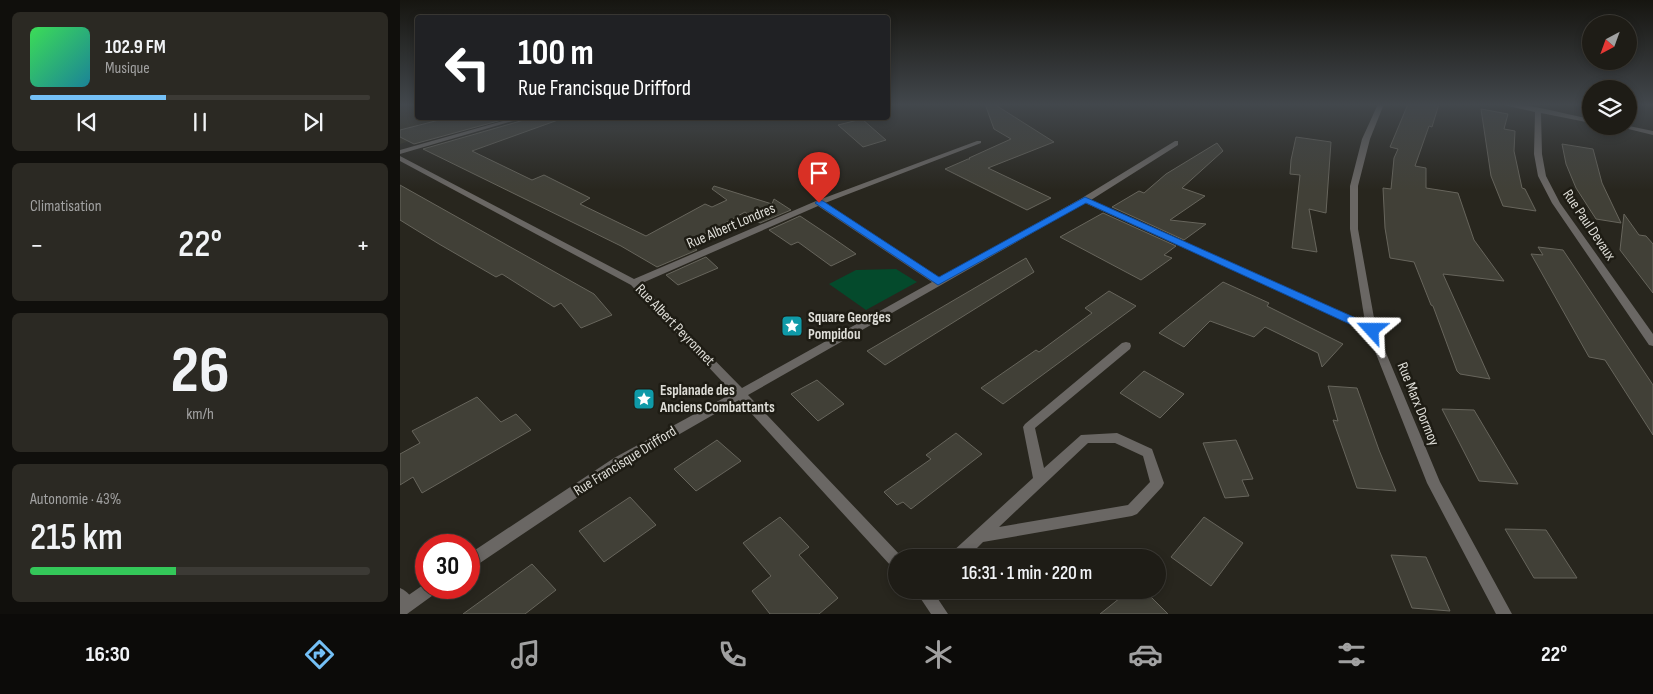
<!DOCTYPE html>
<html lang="fr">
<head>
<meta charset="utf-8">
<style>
	body { margin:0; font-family:"Sofia Sans Condensed",sans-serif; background:#2b2923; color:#f1f3f6; height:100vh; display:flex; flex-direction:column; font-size:19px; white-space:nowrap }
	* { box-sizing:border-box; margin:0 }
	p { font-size:16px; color:#a1a1a1 }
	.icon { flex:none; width:28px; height:28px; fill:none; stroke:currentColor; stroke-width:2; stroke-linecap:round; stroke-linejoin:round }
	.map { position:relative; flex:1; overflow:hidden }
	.details { display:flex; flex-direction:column; gap:12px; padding:12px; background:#100f0c; width:400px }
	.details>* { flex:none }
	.top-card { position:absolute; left:15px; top:15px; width:475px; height:105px; border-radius:5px; box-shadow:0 2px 8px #0003,0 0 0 1px #3c3a35; background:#202124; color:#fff; overflow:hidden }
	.needle { width:32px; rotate:221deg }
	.buttons { position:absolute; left:1182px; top:15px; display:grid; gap:10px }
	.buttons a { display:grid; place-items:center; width:55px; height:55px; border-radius:50%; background:#1e1c16; box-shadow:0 2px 8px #0003,0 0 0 1px #3c3a35; font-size:25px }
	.speed { position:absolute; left:15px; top:534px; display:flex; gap:10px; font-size:25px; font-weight:700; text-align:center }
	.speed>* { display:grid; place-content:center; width:65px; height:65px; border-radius:50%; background:#1e1c16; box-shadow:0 2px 8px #0003,0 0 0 1px #3c3a35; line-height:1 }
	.speed .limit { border:8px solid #d22; background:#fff; color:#111 }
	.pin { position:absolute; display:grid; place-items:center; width:42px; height:42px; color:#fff; margin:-51px -21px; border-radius:50% 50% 50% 0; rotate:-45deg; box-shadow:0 0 5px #0007 }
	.pin .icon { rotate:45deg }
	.me { position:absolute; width:55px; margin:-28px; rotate:294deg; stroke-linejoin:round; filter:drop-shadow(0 0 4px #0008) }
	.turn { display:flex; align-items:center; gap:18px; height:105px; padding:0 20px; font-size:22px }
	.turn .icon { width:65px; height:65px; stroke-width:2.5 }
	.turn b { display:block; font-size:35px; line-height:42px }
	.big { font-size:38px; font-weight:600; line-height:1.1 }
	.details .card { flex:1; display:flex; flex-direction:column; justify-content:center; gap:8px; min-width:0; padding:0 18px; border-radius:8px; background:#2b2923 }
	.details .dial { align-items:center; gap:0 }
	.dial b { font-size:65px; line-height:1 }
	.song { display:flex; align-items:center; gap:15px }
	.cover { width:60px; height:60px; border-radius:8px; background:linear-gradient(135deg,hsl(130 70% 55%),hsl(190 70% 35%)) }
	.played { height:5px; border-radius:2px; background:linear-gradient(90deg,#74c0f6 40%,#3c3a35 40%) }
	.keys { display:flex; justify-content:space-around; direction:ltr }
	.heat { display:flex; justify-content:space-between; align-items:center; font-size:28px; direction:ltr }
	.charge { height:8px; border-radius:4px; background:linear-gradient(90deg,#34c759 43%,#3c3a35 0) }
	.trip { position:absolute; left:488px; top:549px; width:278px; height:50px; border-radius:25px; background:#1e1c16; box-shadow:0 2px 8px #0003,0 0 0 1px #3c3a35; font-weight:600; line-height:50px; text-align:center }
	.tab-bar { display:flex; height:80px; justify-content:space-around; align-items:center; background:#0c0b09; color:#a1a1a1 }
	.tab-bar .icon { width:35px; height:35px }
	.tab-bar .selected { color:#74c0f6 }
	.tab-bar b { font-size:22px; color:#f1f3f6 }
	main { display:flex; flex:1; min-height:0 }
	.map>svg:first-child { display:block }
</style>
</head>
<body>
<main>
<section class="details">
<div class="card">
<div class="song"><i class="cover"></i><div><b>102.9 FM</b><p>Musique</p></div></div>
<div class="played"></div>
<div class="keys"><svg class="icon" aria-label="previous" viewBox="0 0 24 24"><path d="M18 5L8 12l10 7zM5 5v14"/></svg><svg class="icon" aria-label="pause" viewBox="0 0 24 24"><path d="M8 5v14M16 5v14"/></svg><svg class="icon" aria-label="next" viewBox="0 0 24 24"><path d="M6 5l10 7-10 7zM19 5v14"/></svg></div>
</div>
<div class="card"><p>Climatisation</p>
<div class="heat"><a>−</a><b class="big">22°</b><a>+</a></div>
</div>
<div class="card dial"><b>26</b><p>km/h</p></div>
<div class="card"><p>Autonomie · 43%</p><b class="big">215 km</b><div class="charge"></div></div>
</section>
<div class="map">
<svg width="1253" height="614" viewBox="0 0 1253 614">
	<rect width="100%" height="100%" fill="#28261e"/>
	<polygon fill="#322f21" points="0,104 17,104 18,118 81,119 0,144"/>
	<polygon fill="#044a2c" points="496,269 517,282 466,310 429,284 456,270"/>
	<g fill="#414037" stroke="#67655c">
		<polygon points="585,104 594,104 654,142 588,168 651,198 627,210 545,169 568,159 570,159 569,158 611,139 594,129"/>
		<polygon points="1008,104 1039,104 1032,127 1029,126 1015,166 1026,168 1026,188 1058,193 1074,240 1104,281 1043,274 1090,379 1060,374 1057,371 1033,306 1031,305 1014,262 990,258 985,228 983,188 991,189 994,158 998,149 990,147"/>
		<polygon points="1081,109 1108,114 1104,129 1115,131 1114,151 1122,188 1125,189 1136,211 1103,206 1091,176"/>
		<polygon points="47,118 109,118 14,144 0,137 0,130"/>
		<polygon points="125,118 158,118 158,120 72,151 132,180 144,175 190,198 180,204 246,236 305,204 312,207 327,200 312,189 314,186 372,204 374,199 391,210 360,223 345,212 289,243 297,250 257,267 221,246 23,149 124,120"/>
		<polygon points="462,119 486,140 463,147 438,125"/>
		<polygon points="896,137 931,142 926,213 909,209 917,252 892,248 900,175 890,174 891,160"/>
		<polygon points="817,143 823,151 782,188 805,196 770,220 806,224 784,240 712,207 739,191 744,193 766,174"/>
		<polygon points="1162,144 1193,149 1202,183 1221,223 1196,219 1176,188 1166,164"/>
		<polygon points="0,185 194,294 212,315 181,328 161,303 154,307 102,274 96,277 39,244 0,220"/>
		<polygon points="703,213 776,246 764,255 772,258 741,280 660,237"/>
		<polygon points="1224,214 1239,235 1246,236 1253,244 1253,293 1220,250"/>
		<polygon points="400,216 433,238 456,254 431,266 398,242 391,245 369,230"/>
		<polygon points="1138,247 1163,250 1253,385 1253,435 1205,360 1189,357 1131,254 1143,255"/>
		<polygon points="306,257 318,268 278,285 266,275"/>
		<polygon points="626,258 634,272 485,365 467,351"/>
		<polygon points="823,282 869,303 867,306 943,344 922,367 918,353 865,327 854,337 810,321 784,347 759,333"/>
		<polygon points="709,291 736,306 603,404 581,388 636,350 639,352 692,313 685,308"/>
		<polygon points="744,371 784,394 760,418 720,393"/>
		<polygon points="417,380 444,404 418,421 391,394"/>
		<polygon points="928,386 957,388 979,450 996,491 957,488 933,420 938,421"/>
		<polygon points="77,397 101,422 116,414 131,430 22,493 13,477 0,485 0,454 20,443 12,431"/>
		<polygon points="1042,409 1074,410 1118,484 1079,481"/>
		<polygon points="556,433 582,454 511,509 503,502 497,505 484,492 531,459 526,455"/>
		<polygon points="317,440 341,461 296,491 274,469"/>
		<polygon points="836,440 853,479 842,480 849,496 825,498 803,443"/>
		<polygon points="230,497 256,525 204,562 179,531"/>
		<polygon points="380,517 409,547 399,555 438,598 419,614 370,614 352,591 371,576 343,543"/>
		<polygon points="804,517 843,543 811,586 771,557"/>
		<polygon points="1105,529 1146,530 1177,578 1134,578"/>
		<polygon points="991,555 1026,557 1050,611 1012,608"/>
		<polygon points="132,564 156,590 125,614 63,614"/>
		<polygon points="730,590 744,590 768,614 700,614"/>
	</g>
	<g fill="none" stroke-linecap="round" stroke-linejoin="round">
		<path fill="#6a6764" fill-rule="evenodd" d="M0,588C7,591 12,597 16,604L13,609L8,611L0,606Z"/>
		<g fill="#6a6764" fill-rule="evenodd">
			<path d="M978,104H984L970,139L958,186V229L976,329L1040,482L1112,614H1096L1027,483L967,331L685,203L348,395L501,556L502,558H496V568L491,566L339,400L224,466L74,567L69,569V554L214,458L333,393L231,285L0,161V156L234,279L416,201L577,141H581V143L425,203L539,278L682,198L775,141H778V145L691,200L965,322L950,229V186L962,139ZM418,206L532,282L342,388L240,284Z"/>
			<path d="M1099,104C1125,102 1164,114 1191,119V123L1141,113L1142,154L1146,176L1160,203L1253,334V346L1249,345L1152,203L1138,176L1134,154L1135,112Z"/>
			<polygon points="1216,126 1229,126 1253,131 1253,135"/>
			<path d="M726,342L730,343L731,346L730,349L635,428L644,468L681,435L717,433L752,449L764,483L762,487L737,514L732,516L583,542L567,558H549L551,553L633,478L623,427L625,424L722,343ZM688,443H715L743,456L750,482L728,505L599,527Z"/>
			<polygon points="26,583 26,588 38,588 36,593 7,614 0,614 0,601"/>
			<polygon points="515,590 532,590 548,614 531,614"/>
		</g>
		<polygon fill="#6a6764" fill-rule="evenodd" points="114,118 123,118 0,154 0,150"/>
	</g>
	<linearGradient id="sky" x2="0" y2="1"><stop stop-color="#161510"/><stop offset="0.55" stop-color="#42474c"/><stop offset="1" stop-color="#42474c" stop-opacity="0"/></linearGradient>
	<rect width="1253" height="190" fill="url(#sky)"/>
	<polygon fill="#1a73e8" stroke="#114b97" points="685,197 976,327 977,330 972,333 967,332 686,203 538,285 415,203 419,200 423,201 539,277"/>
	<defs>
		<g id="sight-square" transform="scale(1.125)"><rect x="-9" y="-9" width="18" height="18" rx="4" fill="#0f9aa8" stroke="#1e1c14"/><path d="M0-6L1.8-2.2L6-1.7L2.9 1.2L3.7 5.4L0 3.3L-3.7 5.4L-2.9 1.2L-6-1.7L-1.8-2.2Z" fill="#fff"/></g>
	</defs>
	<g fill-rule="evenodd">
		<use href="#sight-square" x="392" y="326"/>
		<use href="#sight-square" x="244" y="399"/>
	</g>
	<g text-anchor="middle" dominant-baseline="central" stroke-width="5" stroke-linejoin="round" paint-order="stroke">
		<g font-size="15" fill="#dddcd6" stroke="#1e1c14">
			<text transform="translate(1189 225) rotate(56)">Rue Paul Devaux</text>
			<text transform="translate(331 226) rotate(-23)">Rue Albert Londres</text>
			<text transform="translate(275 325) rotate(46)">Rue Albert Peyronnet</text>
			<text transform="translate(1018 404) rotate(68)">Rue Marx Dormoy</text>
			<text transform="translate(225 461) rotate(-32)">Rue Francisque Drifford</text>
		</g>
		<g font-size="15" font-weight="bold" fill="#dddcd6" stroke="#1e1c14" text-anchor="start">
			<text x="408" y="317">Square Georges<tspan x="408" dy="17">Pompidou</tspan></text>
			<text x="260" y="390">Esplanade des<tspan x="260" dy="17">Anciens Combattants</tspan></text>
		</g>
	</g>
</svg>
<div class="buttons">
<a><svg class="needle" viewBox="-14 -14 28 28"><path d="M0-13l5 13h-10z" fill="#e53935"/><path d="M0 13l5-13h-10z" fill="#a1a1a1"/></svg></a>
<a><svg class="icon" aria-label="layers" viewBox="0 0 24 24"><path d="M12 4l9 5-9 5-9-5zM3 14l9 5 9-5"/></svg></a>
</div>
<div class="speed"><div class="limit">30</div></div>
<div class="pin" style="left:419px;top:203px;background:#d93025"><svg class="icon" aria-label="arrive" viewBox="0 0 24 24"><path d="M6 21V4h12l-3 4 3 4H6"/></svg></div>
<svg class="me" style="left:972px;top:330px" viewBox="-20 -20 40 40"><path d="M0-17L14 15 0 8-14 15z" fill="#1a73e8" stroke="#fff" stroke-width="4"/></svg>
<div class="trip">16:31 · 1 min · 220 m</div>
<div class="top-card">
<div class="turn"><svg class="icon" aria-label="left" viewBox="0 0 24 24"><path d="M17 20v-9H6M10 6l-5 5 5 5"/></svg><div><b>100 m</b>Rue Francisque Drifford</div></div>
</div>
</div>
</main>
<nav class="tab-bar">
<b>16:30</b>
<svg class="icon selected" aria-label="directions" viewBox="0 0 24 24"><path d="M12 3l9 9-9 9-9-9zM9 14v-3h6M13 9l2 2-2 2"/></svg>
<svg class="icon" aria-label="music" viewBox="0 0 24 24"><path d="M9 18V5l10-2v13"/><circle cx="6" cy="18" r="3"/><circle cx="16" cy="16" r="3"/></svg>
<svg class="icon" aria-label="phone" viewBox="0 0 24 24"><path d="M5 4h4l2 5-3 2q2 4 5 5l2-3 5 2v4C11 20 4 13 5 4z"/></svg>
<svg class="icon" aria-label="climate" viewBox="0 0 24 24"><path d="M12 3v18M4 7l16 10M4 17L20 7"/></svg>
<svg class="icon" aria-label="car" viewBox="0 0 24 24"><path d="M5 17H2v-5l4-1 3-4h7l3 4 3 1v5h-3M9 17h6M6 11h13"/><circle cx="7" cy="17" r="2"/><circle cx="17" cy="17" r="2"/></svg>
<svg class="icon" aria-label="filters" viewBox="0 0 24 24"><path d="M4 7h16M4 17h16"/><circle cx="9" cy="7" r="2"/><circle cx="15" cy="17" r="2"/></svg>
<b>22°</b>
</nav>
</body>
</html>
